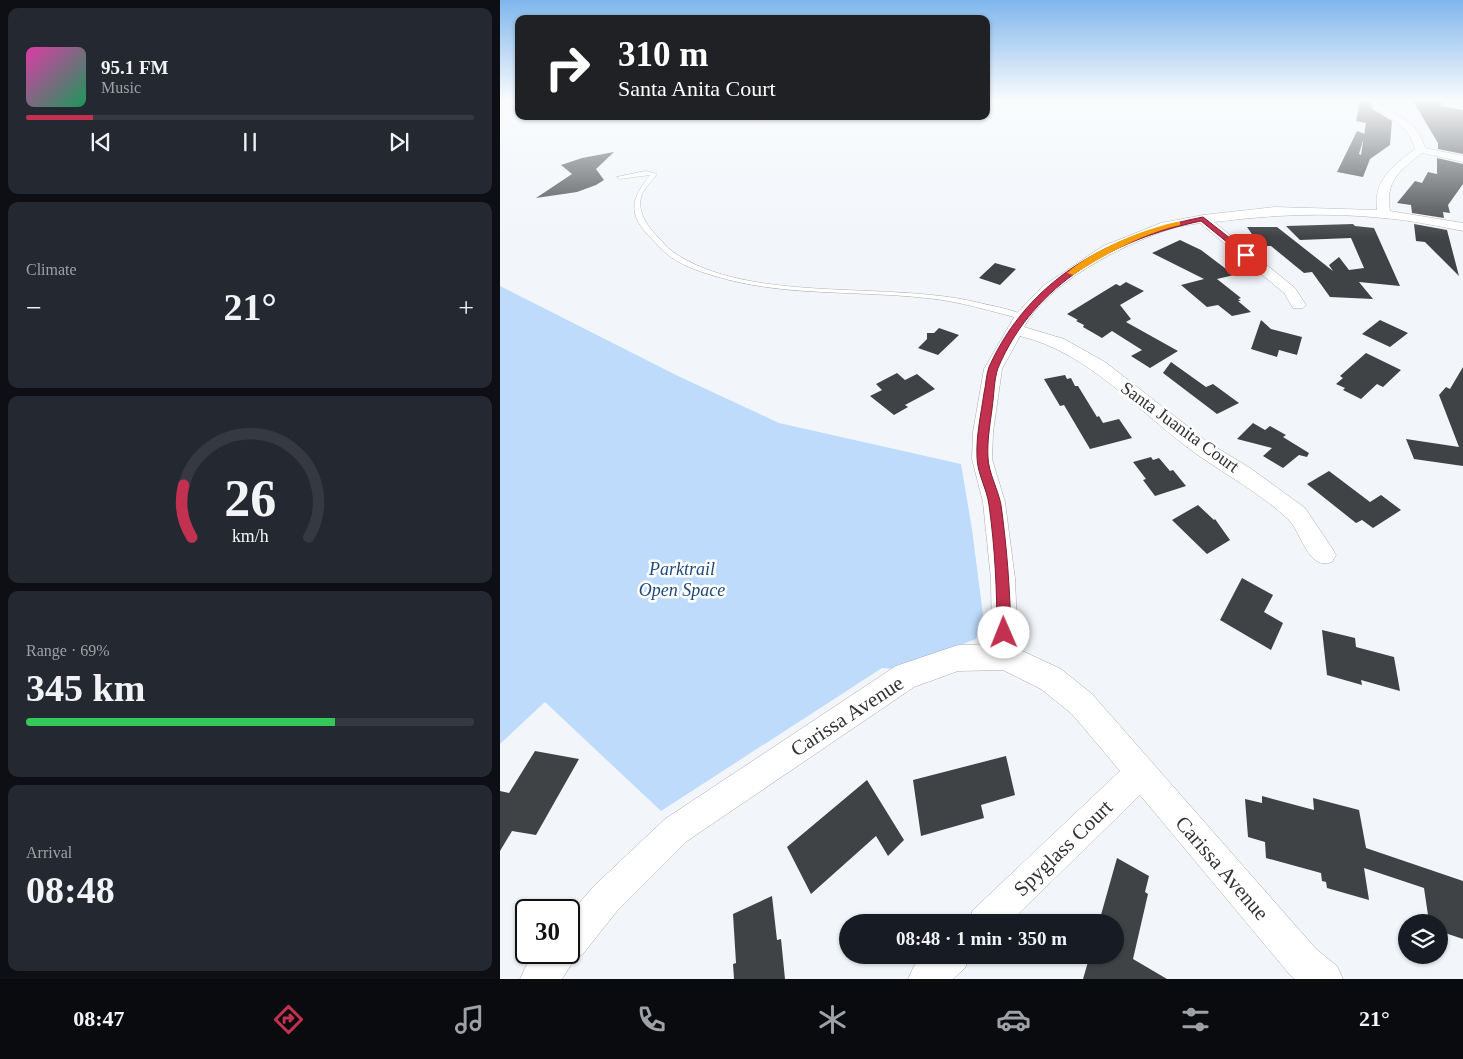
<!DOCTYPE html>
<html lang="en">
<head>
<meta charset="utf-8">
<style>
	body { margin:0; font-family:"Times New Roman",serif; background:#242831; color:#f1f3f6; height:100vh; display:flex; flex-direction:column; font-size:19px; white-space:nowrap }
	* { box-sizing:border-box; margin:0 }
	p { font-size:16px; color:#9ea1a6 }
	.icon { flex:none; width:28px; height:28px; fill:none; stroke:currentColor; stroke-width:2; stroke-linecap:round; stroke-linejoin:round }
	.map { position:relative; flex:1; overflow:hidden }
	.panel { display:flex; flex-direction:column; gap:8px; padding:8px; background:#0d0f14; width:500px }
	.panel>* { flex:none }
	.hud { position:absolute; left:15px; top:15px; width:475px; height:105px; border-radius:10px; box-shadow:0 1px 4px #0004; background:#202124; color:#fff; overflow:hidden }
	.controls { position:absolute; left:898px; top:914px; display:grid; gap:10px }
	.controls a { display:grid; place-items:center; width:50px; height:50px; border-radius:50%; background:#171b24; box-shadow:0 1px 4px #0004; font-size:25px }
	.speed { position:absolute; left:15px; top:899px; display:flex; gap:10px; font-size:25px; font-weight:700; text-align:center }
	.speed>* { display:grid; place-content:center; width:65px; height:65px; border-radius:50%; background:#171b24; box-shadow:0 1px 4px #0004; line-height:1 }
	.speed .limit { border:2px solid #111; border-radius:8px; background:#fff; color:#111 }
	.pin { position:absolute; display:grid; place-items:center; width:42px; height:42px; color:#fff; margin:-21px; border-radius:10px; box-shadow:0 2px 8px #0006 }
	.me { position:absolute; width:55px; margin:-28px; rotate:359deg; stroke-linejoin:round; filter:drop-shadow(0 0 4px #0008) }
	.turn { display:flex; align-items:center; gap:18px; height:105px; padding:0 20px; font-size:22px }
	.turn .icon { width:65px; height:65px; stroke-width:2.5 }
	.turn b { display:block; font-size:35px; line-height:42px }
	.big { font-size:38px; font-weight:600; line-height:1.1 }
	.panel .tile { flex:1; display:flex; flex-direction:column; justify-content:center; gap:8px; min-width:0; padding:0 18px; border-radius:10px; background:#242831 }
	.panel .dial { align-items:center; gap:0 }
	.dial svg { height:130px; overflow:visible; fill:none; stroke:#363941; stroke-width:7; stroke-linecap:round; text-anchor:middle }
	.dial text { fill:#f1f3f6; stroke:none }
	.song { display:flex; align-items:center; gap:15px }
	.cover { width:60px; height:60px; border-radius:8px; background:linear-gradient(135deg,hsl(320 70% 55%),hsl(150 70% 35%)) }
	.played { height:5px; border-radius:2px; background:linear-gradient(90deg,#c2314f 15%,#363941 15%) }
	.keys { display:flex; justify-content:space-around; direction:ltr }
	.heat { display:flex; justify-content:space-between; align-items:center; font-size:28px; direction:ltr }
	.charge { height:8px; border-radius:4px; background:linear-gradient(90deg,#34c759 69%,#363941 0) }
	.trip { position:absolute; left:339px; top:914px; width:285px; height:50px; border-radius:25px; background:#171b24; box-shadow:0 1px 4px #0004; font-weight:600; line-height:50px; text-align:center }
	.menu { display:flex; height:80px; justify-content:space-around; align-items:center; background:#090b0e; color:#9ea1a6 }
	.menu .icon { width:35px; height:35px }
	.menu .on { color:#c2314f }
	.menu b { font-size:22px; color:#f1f3f6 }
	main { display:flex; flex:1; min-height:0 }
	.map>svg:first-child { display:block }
</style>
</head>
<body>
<main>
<section class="panel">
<div class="tile">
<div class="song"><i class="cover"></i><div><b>95.1 FM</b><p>Music</p></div></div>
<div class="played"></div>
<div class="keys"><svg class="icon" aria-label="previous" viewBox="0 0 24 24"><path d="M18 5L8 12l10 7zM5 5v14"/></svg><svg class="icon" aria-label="pause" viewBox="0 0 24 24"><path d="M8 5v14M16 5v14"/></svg><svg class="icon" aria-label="next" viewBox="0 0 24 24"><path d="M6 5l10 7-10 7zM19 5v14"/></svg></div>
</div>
<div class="tile"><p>Climate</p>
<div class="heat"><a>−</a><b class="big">21°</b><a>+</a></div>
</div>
<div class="tile dial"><svg viewBox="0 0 100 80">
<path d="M14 69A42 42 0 1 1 86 69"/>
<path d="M14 69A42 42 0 0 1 9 37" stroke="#c2314f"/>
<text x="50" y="56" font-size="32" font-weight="700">26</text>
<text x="50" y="72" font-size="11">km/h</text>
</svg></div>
<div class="tile"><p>Range · 69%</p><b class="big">345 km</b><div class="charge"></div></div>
<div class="tile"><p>Arrival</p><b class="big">08:48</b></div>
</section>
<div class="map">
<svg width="963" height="979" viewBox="0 0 963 979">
	<rect width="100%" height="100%" fill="#f2f6fa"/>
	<polygon fill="#bfdbfb" points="0,286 178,376 279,423 461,464 472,529 483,615 476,639 398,669 382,668 161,811 45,702 0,744"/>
	<g fill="#404346">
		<polygon points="860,101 870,101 872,109 892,121 890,145 870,159 863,177 837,172 857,131 865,134 859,154 861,155 866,123 856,121"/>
		<polygon points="913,101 942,101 940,106 963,110 963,154 938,149 938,143"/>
		<polygon points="114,152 96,169 104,180 96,185 77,192 36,198 72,174 61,165 82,158"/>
		<polygon points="937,158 963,164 963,184 948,205 950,213 943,212 944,218 912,213 911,205 897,203 915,181 922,183 928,172 937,174"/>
		<polygon points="853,224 855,226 874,228 900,286 859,282 873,299 830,297 812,272 804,273 771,246 760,246 747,227 777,227 833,271 829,265 839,257 849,270 864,268 851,238 800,240 786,226"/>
		<polygon points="914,224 947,230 959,276 925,242 916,241"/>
		<polygon points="680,240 701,250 734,275 717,279 741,298 738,299 741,301 738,301 751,312 732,316 718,305 707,307 681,285 704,279 652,253"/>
		<polygon points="495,263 516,269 500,285 479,278"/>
		<polygon points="626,282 644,291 620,305 631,319 626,322 678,351 650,368 631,356 642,350 612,331 602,338 583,327 584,325 576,321 578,320 567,314 616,284 620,286"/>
		<polygon points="761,320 771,329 802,337 797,355 779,350 777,357 751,349"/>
		<polygon points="880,320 908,333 890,347 862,334"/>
		<polygon points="439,328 459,335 438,355 418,348 427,339 427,333 434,333"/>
		<polygon points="866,353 901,370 883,387 877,384 861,399 843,390 845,388 836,384 843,378 840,376"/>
		<polygon points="671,362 706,387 713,384 739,403 717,414 663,373"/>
		<polygon points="963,367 963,466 914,459 906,439 959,447 939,395 946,387 950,389"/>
		<polygon points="397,373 405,380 417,374 435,389 405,405 408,407 394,415 370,396 382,390 376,384"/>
		<polygon points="565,375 567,379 571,378 575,386 578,386 597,417 599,416 603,423 619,419 632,438 590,449 564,405 560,406 544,379"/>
		<polygon points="753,423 765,430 770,426 786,435 783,437 809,453 807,457 799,455 783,468 763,456 772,448 737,439"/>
		<polygon points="651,457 653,460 659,458 670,471 673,470 686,486 655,496 643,480 646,479 633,462"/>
		<polygon points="829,471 870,502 881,495 901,510 873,528 862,520 856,523 807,484"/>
		<polygon points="698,505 714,520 715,519 730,540 707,554 672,520"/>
		<polygon points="742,578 773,595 764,612 783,623 771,650 720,620"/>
		<polygon points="822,630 855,638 856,647 894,657 900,691 861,680 862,685 827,675"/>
		<polygon points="35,751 79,759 36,835 12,831 0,851 0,791 9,793"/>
		<polygon points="506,756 515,795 481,805 484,818 421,836 413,780"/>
		<polygon points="367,780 404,840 388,856 376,836 311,894 287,847"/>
		<polygon points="762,796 814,810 813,798 859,810 866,848 963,881 963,939 939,931 939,922 929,922 924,888 864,868 869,900 827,888 826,882 822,881 821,873 766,858 765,842 748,837 745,799 762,803"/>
		<polygon points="617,858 649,876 645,892 648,894 633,959 667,979 583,979 590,955 615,955 615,922 599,922"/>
		<polygon points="272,896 277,940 281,939 285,979 234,979 233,964 236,963 233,914"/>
	</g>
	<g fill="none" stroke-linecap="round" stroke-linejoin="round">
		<g stroke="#a8abaf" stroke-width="1">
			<path id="service" d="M146,171L157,174C153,180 147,185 143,192C135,208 146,225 157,236C162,241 167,248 173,252C250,305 388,280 480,303C492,306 517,310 526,317L522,319C490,311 459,301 426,298C355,290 283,297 215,276C198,271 180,265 167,254C161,249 156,243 151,238C127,214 131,199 150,175L120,179L117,177Z"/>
		</g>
		<g stroke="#a8abaf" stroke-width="1">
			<g id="minor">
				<path d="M872,101H880V104C901,119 917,121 925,148L963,156V162L922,153C900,171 885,180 890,211L963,223V231C937,226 910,220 883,218C825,212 771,215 714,222L795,288L806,305L803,308H793L784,293L700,223C689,225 677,226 667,230C620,246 548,283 524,327L564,339L605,362L709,443L750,468L805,508L832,548L836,555L832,562C808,571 802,533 788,519C760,493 726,475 695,453C638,412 590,353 520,336L502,369L493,432L492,459L505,502L515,579L518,649L561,669L592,694L816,949L837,966L843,979H795L790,975L640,795L510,922H468L473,910L620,771L572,714L541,689L503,670L458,671L414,687L187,841L117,911L82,955L76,957L62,979H20L26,966L37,952H69V915L93,887L165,819L396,666L458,645L492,644L491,579L483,502L472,459L473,432L484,369L516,314L543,286L603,246L661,223L703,215L775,207L877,210C873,180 893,166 915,149C908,123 892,121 873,107Z"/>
				<polygon points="425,955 470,955 465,968 453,979 408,979 414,966"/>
			</g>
		</g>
		<use href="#service" fill="#fff" fill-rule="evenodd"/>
		<use href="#minor" fill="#fff" fill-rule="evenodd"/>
	</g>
	<linearGradient id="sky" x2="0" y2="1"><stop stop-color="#80b6ed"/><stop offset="0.42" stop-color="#f9fbfd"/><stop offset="1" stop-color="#f9fbfd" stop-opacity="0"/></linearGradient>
	<rect width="963" height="238" fill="url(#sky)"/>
	<path fill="#c2314f" stroke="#7e2033" d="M703,217L749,253V256H744L701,221C615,239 534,283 498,368C494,379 494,396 492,409C490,425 487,441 488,458C489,474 498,489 501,505C507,548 510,590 511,633L509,638L504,640L499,638L497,633C497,590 495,548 489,505C487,489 477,473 477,457C476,436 481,414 484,393C486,385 486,375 489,367C529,278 610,235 703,217Z"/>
	<path fill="#f59e0b" d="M677,222H680V225C641,234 606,254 573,275L567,273C590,251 646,228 677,222Z"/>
	<g text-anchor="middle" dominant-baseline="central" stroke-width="5" stroke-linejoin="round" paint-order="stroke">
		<g font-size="18" fill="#313234" stroke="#fff">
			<text transform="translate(680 427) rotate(36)">Santa Juanita Court</text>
		</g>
		<g font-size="18" font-style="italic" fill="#1d4a7a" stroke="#fff">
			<text x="182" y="569">Parktrail<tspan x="182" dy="21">Open Space</tspan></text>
		</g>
		<g font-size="21" fill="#313234" stroke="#fff">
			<text transform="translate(347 716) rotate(-33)">Carissa Avenue</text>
			<text transform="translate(563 848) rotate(-44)">Spyglass Court</text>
			<text transform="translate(722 868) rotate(49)">Carissa Avenue</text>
		</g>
	</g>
</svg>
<div class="controls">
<a><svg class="icon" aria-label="layers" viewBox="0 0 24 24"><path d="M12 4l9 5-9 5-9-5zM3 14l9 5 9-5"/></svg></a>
</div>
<div class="speed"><div class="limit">30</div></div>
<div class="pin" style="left:746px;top:255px;background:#d93025"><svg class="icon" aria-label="arrive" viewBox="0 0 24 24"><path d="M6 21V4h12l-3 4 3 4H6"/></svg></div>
<svg class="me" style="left:504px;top:633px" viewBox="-20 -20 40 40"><circle r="19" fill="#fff"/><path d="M0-13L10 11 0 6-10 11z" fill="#c2314f"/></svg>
<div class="trip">08:48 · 1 min · 350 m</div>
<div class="hud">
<div class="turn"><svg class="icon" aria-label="right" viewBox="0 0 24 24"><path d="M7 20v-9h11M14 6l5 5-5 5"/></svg><div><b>310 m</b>Santa Anita Court</div></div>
</div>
</div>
</main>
<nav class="menu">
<b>08:47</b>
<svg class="icon on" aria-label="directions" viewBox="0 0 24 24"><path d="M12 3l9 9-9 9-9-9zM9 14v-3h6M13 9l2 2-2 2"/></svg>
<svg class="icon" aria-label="music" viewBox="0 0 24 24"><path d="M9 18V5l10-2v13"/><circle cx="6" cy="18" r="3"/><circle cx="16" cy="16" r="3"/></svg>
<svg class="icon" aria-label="phone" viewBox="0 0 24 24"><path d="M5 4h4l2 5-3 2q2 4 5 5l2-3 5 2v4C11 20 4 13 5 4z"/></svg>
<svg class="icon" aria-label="climate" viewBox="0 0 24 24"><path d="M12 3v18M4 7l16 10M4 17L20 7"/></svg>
<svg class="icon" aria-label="car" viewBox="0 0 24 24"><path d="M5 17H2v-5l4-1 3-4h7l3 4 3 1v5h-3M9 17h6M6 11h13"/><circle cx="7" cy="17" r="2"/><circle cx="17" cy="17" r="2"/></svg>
<svg class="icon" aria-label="filters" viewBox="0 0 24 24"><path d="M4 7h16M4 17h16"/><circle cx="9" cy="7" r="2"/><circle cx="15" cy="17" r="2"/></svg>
<b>21°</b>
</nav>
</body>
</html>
